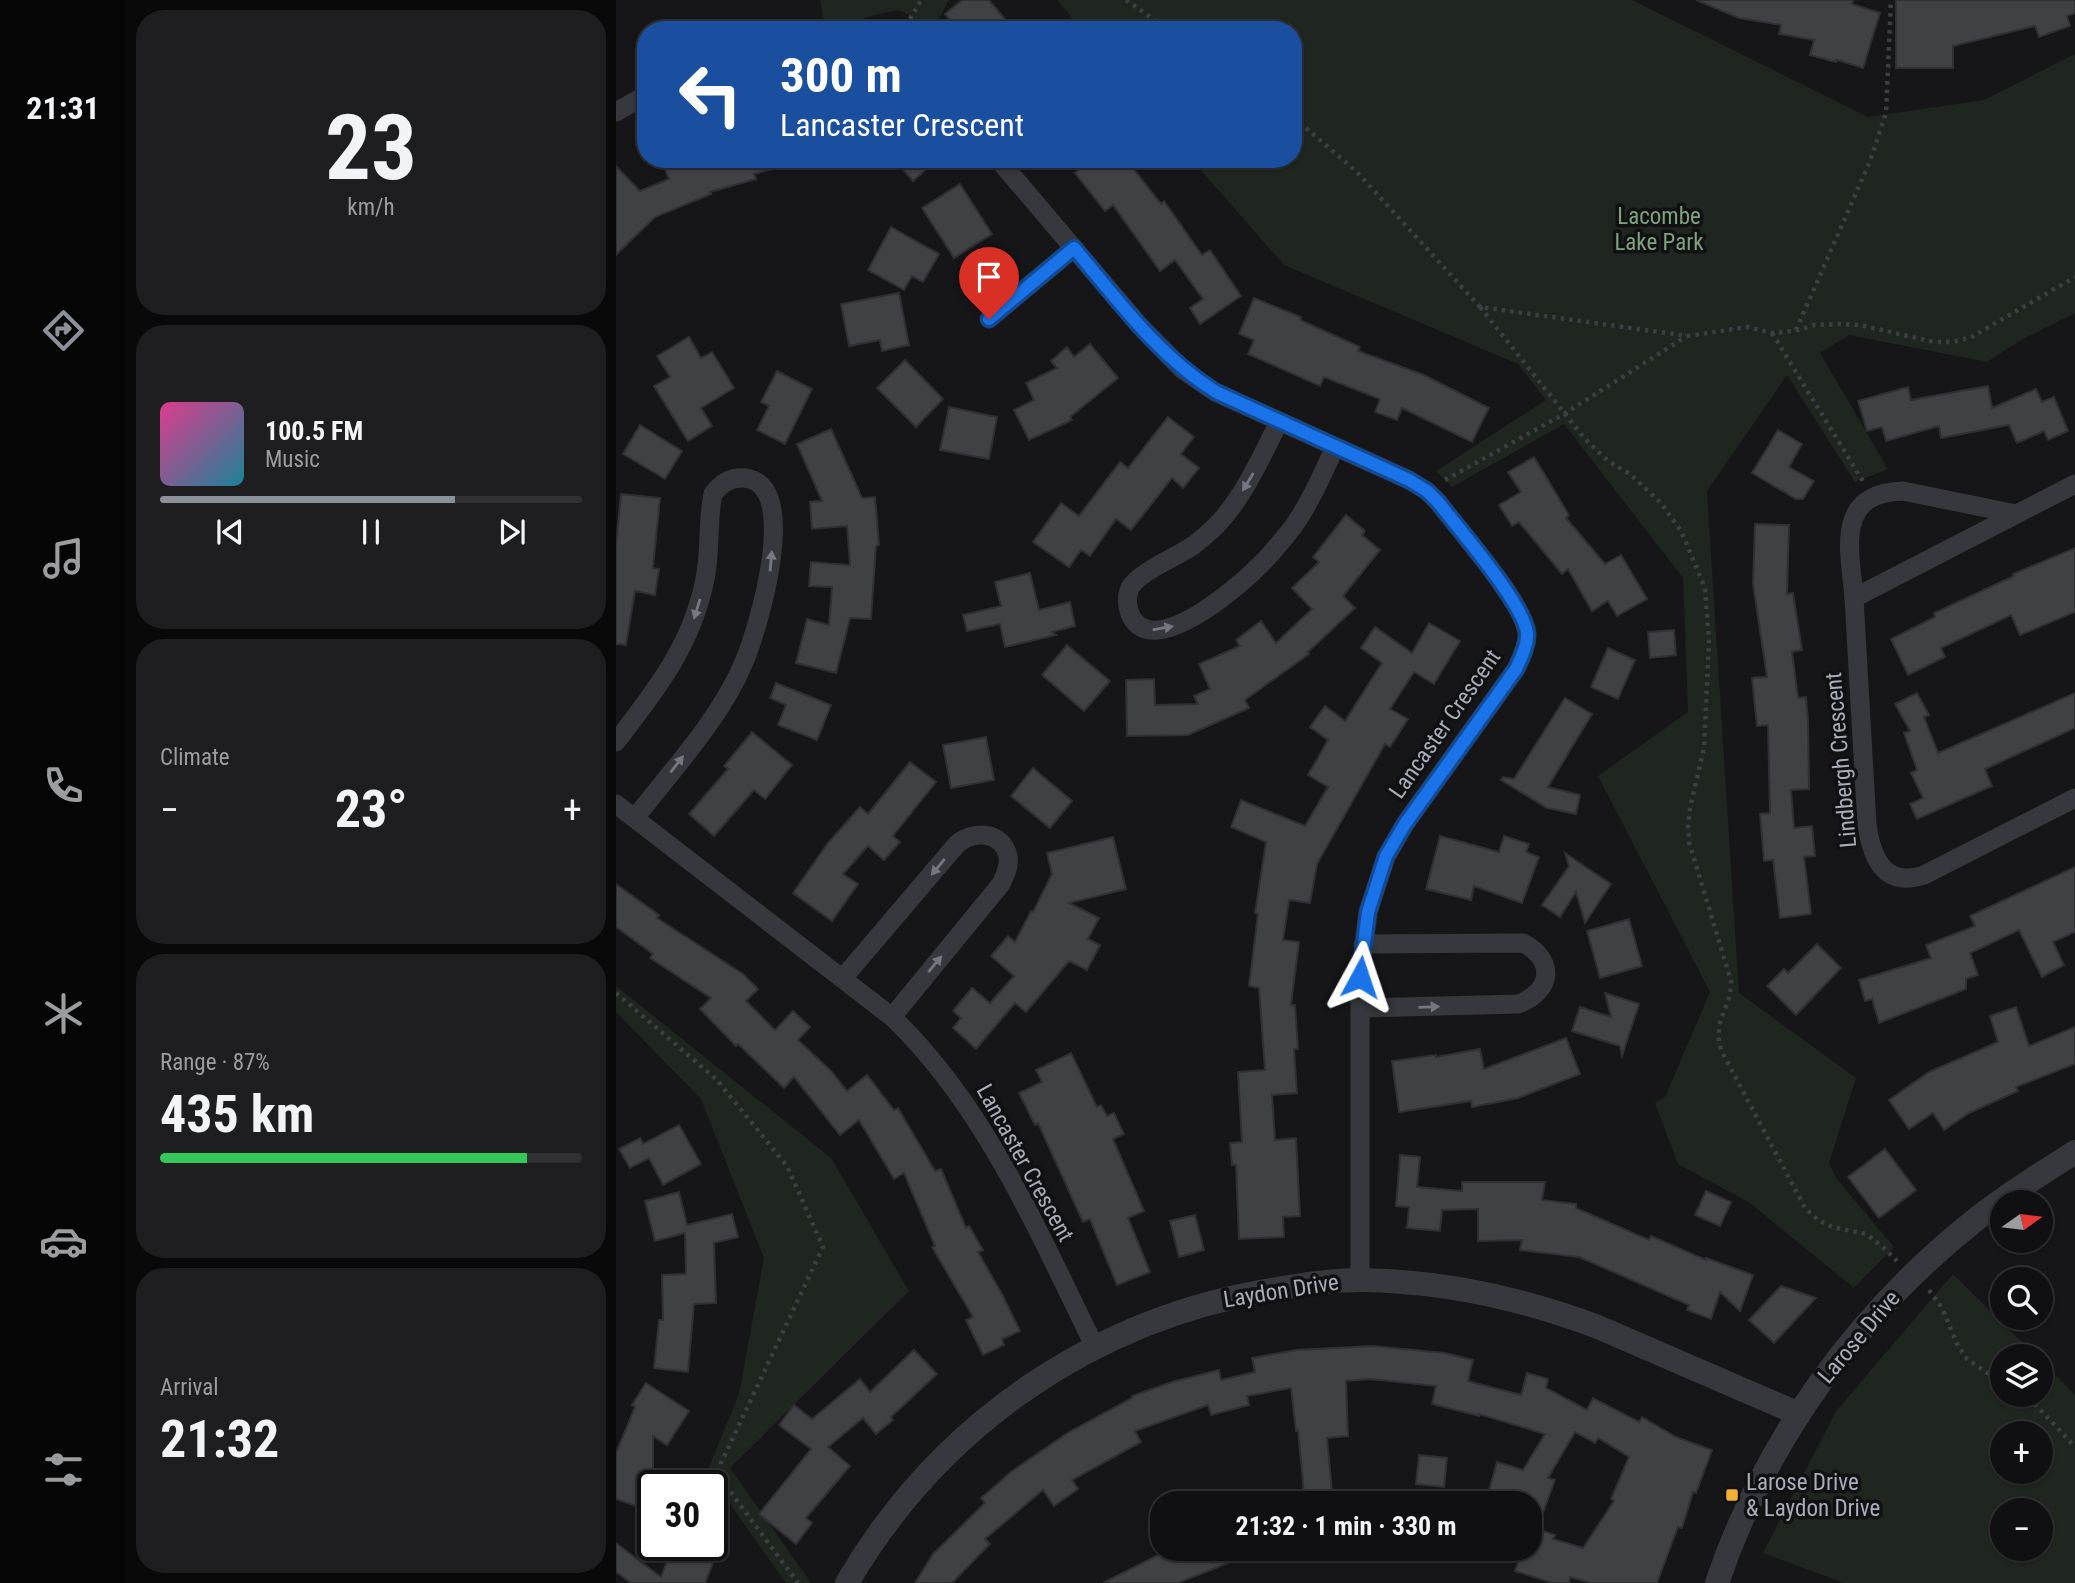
<!DOCTYPE html>
<html lang="en">
<head>
<meta charset="utf-8">
<style>
	body { margin:0; font-family:"Roboto Condensed",sans-serif; background:#1e1e20; color:#f1f3f6; height:100vh; display:flex; flex-direction:column; font-size:26px; white-space:nowrap }
	* { box-sizing:border-box; margin:0 }
	p { font-size:23px; color:#9c9d9f }
	.icon { flex:none; width:38px; height:38px; fill:none; stroke:currentColor; stroke-width:2; stroke-linecap:round; stroke-linejoin:round }
	.map { position:relative; flex:1; overflow:hidden }
	.details { display:flex; flex-direction:column; gap:10px; padding:10px; background:#09090a; width:490px }
	.details>* { flex:none }
	.top-card { position:absolute; left:21px; top:21px; width:665px; height:147px; border-radius:28px; box-shadow:0 2px 5px #0004,0 0 0 2px #303032; background:#1a4fa0; color:#fff; overflow:hidden }
	.needle { width:46px; rotate:76deg }
	.fabs { position:absolute; left:1374px; top:1190px; display:grid; gap:14px }
	.fabs a { display:grid; place-items:center; width:63px; height:63px; border-radius:50%; background:#101012; box-shadow:0 2px 5px #0004,0 0 0 2px #303032; font-size:35px }
	.speed { position:absolute; left:21px; top:1470px; display:flex; gap:14px; font-size:35px; font-weight:700; text-align:center }
	.speed>* { display:grid; place-content:center; width:91px; height:91px; border-radius:50%; background:#101012; box-shadow:0 2px 5px #0004,0 0 0 2px #303032; line-height:1 }
	.speed .limit { border:4px solid #111; border-radius:10px; background:#fff; color:#111 }
	.pin { position:absolute; display:grid; place-items:center; width:60px; height:60px; color:#fff; margin:-72px -30px; border-radius:50% 50% 50% 0; rotate:-45deg; box-shadow:0 0 7px #0007 }
	.pin .icon { rotate:45deg }
	.me { position:absolute; width:77px; margin:-38px; rotate:5deg; stroke-linejoin:round; filter:drop-shadow(0 0 5px #0008) }
	.turn { display:flex; align-items:center; gap:24px; height:147px; padding:0 28px; font-size:32px }
	.turn .icon { width:91px; height:91px; stroke-width:2.5 }
	.turn b { display:block; font-size:49px; line-height:60px }
	.big { font-size:52px; font-weight:700; line-height:1.1 }
	.details .card { flex:1; display:flex; flex-direction:column; justify-content:center; gap:10px; min-width:0; padding:0 24px; border-radius:28px; background:#1e1e20 }
	.details .dial { align-items:center; gap:0 }
	.dial b { font-size:91px; line-height:1 }
	.song { display:flex; align-items:center; gap:21px }
	.cover { width:84px; height:84px; border-radius:10px; background:linear-gradient(135deg,hsl(330 70% 55%),hsl(190 70% 35%)) }
	.played { height:7px; border-radius:4px; background:linear-gradient(90deg,#8c9099 70%,#303032 70%) }
	.keys { display:flex; justify-content:space-around; direction:ltr }
	.heat { display:flex; justify-content:space-between; align-items:center; font-size:38px; direction:ltr }
	.charge { height:10px; border-radius:5px; background:linear-gradient(90deg,#34c759 87%,#303032 0) }
	.trip { position:absolute; left:534px; top:1491px; width:392px; height:70px; border-radius:28px; background:#101012; box-shadow:0 2px 5px #0004,0 0 0 2px #303032; font-weight:700; line-height:70px; text-align:center }
	main { display:flex; flex:1; min-height:0 }
	.menu { display:flex; flex-direction:column; width:126px; justify-content:space-around; align-items:center; background:#060607; color:#9c9d9f }
	.menu .icon { width:49px; height:49px }
	.menu .active { color:#8c9099 }
	.menu b { font-size:32px; color:#f1f3f6 }
	.map>svg:first-child { display:block }
</style>
</head>
<body>
<main>
<nav class="menu">
<b>21:31</b>
<svg class="icon active" aria-label="directions" viewBox="0 0 24 24"><path d="M12 3l9 9-9 9-9-9zM9 14v-3h6M13 9l2 2-2 2"/></svg>
<svg class="icon" aria-label="music" viewBox="0 0 24 24"><path d="M9 18V5l10-2v13"/><circle cx="6" cy="18" r="3"/><circle cx="16" cy="16" r="3"/></svg>
<svg class="icon" aria-label="phone" viewBox="0 0 24 24"><path d="M5 4h4l2 5-3 2q2 4 5 5l2-3 5 2v4C11 20 4 13 5 4z"/></svg>
<svg class="icon" aria-label="climate" viewBox="0 0 24 24"><path d="M12 3v18M4 7l16 10M4 17L20 7"/></svg>
<svg class="icon" aria-label="car" viewBox="0 0 24 24"><path d="M5 17H2v-5l4-1 3-4h7l3 4 3 1v5h-3M9 17h6M6 11h13"/><circle cx="7" cy="17" r="2"/><circle cx="17" cy="17" r="2"/></svg>
<svg class="icon" aria-label="filters" viewBox="0 0 24 24"><path d="M4 7h16M4 17h16"/><circle cx="9" cy="7" r="2"/><circle cx="15" cy="17" r="2"/></svg>
</nav>
<section class="details">
<div class="card dial"><b>23</b><p>km/h</p></div>
<div class="card">
<div class="song"><i class="cover"></i><div><b>100.5 FM</b><p>Music</p></div></div>
<div class="played"></div>
<div class="keys"><svg class="icon" aria-label="previous" viewBox="0 0 24 24"><path d="M18 5L8 12l10 7zM5 5v14"/></svg><svg class="icon" aria-label="pause" viewBox="0 0 24 24"><path d="M8 5v14M16 5v14"/></svg><svg class="icon" aria-label="next" viewBox="0 0 24 24"><path d="M6 5l10 7-10 7zM19 5v14"/></svg></div>
</div>
<div class="card"><p>Climate</p>
<div class="heat"><a>−</a><b class="big">23°</b><a>+</a></div>
</div>
<div class="card"><p>Range · 87%</p><b class="big">435 km</b><div class="charge"></div></div>
<div class="card"><p>Arrival</p><b class="big">21:32</b></div>
</section>
<div class="map">
<svg width="1459" height="1583" viewBox="0 0 1459 1583">
	<rect width="100%" height="100%" fill="#161618"/>
	<g fill="#1e261f" fill-rule="evenodd">
		<path d="M204,0H333C326,12 320,30 305,30C300,22 294,14 284,11C272,9 225,27 209,30Z"/>
		<polygon points="441,0 1016,0 1252,117 1368,100 1459,54 1459,313 1405,340 1371,362 1233,335 1204,353 1272,469 1239,482 1171,375 1091,491 1123,993 1240,1078 1213,1163 1221,1179 1278,1247 1238,1288 1134,1203 1062,1164 1039,1103 1049,1097 1094,992 982,776 1072,712 1067,578 948,424 836,487 820,471 930,400 902,364 668,265 575,159 677,159 677,30 466,30"/>
		<polygon points="0,986 215,1158 293,1291 114,1468 195,1583 170,1583 91,1472 123,1394 148,1258 85,1099 0,1012"/>
		<path d="M1337,1274L1420,1356H1386V1395H1424L1425,1360L1459,1395V1583H1228L1147,1553L1220,1411ZM1424,1433V1472H1386V1433ZM1386,1510H1424V1549H1386Z"/>
	</g>
	<g fill="#404145" stroke="#303034" stroke-width="2" fill-rule="evenodd">
		<polygon points="346,0 373,0 398,30 343,30 329,14"/>
		<polygon points="1080,0 1237,0 1236,4 1264,13 1247,68 1221,60 1220,62 1194,55 1198,40 1163,34 1165,25 1123,18"/>
		<polygon points="1280,0 1459,0 1459,13 1451,16 1454,26 1423,37 1419,26 1337,46 1337,68 1280,68"/>
		<polygon points="45,159 170,159 171,165 138,174 140,179 94,192 95,194 39,217 0,255 0,166 24,191 53,179"/>
		<polygon points="278,159 321,159 297,181"/>
		<polygon points="476,159 510,159 545,204 548,201 586,255 594,250 625,296 584,324 574,308 587,299 559,260 544,271 497,205 489,211 459,173"/>
		<polygon points="344,184 376,234 338,258 306,208"/>
		<polygon points="275,227 323,254 307,282 296,276 288,290 252,270"/>
		<polygon points="283,293 293,345 266,351 264,340 233,346 225,304"/>
		<polygon points="638,298 685,317 684,320 744,347 742,351 808,375 873,408 856,442 786,408 781,420 759,412 764,399 708,377 704,386 632,354 638,340 623,334"/>
		<polygon points="73,337 85,358 96,352 118,388 85,408 96,426 72,441 38,386 54,377 41,356"/>
		<polygon points="474,344 502,378 454,417 456,420 413,440 398,410 418,400 410,383 441,368 435,361 451,347 458,357"/>
		<polygon points="289,360 327,399 300,427 261,388"/>
		<polygon points="161,371 196,389 169,444 141,430 153,406 145,402"/>
		<polygon points="1372,386 1376,408 1420,389 1426,402 1438,397 1452,431 1432,440 1428,431 1401,443 1393,425 1325,438 1323,426 1270,441 1266,427 1251,431 1242,401 1292,387 1295,400"/>
		<polygon points="333,407 381,417 373,459 324,450"/>
		<polygon points="552,417 578,437 565,454 583,468 567,488 556,478 515,530 500,519 474,556 465,550 453,567 417,542 445,503 463,516 504,462 512,468"/>
		<polygon points="24,425 66,451 49,479 7,454"/>
		<polygon points="215,429 246,498 259,497 263,545 260,546 255,619 234,618 220,673 180,663 191,619 213,625 216,587 193,586 195,562 234,565 231,526 196,529 194,502 206,501 181,444"/>
		<polygon points="1162,430 1186,444 1173,467 1198,481 1187,499 1180,499 1136,473"/>
		<polygon points="918,457 953,515 950,518 989,564 1005,555 1031,599 1001,616 992,601 976,611 952,569 946,574 903,522 896,526 883,505 905,492 892,472"/>
		<polygon points="5,494 44,498 37,568 43,569 39,595 19,591 10,645 0,644 0,546"/>
		<polygon points="730,515 749,531 746,535 764,550 727,596 739,608 692,652 693,654 629,700 633,708 572,735 511,736 510,680 538,679 539,705 582,704 578,696 594,689 583,664 624,646 620,640 645,621 660,643 696,609 676,588 703,562 697,557"/>
		<polygon points="1139,524 1173,525 1171,594 1177,593 1186,650 1176,652 1182,698 1190,697 1192,720 1193,789 1175,790 1178,828 1196,826 1199,856 1188,857 1195,914 1164,918 1157,860 1148,861 1144,814 1154,813 1152,725 1141,726 1136,678 1151,677 1137,584"/>
		<polygon points="1459,548 1459,612 1404,635 1395,615 1325,648 1329,657 1292,675 1275,639 1319,617 1318,613 1398,576 1397,574"/>
		<polygon points="414,573 423,610 454,602 459,626 436,632 440,635 389,647 384,624 351,631 347,615 385,606 379,582"/>
		<polygon points="813,623 844,641 818,684 798,672 774,709 792,719 774,747 769,744 701,864 694,903 673,900 667,940 683,942 675,1005 679,1005 682,1049 678,1049 681,1093 656,1095 659,1140 680,1138 684,1216 667,1217 668,1237 623,1239 620,1165 616,1165 614,1143 626,1142 622,1072 649,1070 643,988 633,986 642,914 639,913 650,842 615,827 625,800 689,826 712,787 692,775 712,740 694,727 709,706 729,721 766,663 745,648 759,627 796,653"/>
		<polygon points="1058,630 1060,655 1034,658 1032,632"/>
		<polygon points="451,645 494,681 468,711 426,675"/>
		<polygon points="992,648 1019,660 1002,699 975,687"/>
		<polygon points="160,683 215,705 201,740 162,725 170,705 154,698"/>
		<polygon points="1301,693 1313,715 1308,717 1322,753 1459,693 1459,728 1369,769 1376,786 1301,819 1294,804 1307,798 1295,773 1301,770 1288,733 1294,731 1279,704"/>
		<polygon points="949,698 976,714 932,787 964,795 960,814 931,808 885,780 887,777 898,779"/>
		<polygon points="136,732 176,765 149,799 138,790 98,836 73,814 112,769 108,766"/>
		<polygon points="370,737 378,780 335,788 327,745"/>
		<polygon points="294,762 320,782 277,836 284,842 268,860 252,846 227,874 242,884 216,921 177,893 211,844 244,807 252,814"/>
		<polygon points="417,768 456,801 434,828 395,796"/>
		<polygon points="824,836 883,852 888,836 913,844 910,852 923,857 906,903 858,886 855,900 810,889"/>
		<polygon points="497,837 510,889 453,903 483,918 472,939 484,945 471,970 453,961 410,1012 399,1003 360,1049 337,1028 345,1018 337,1011 356,988 374,1003 398,976 375,956 392,936 399,942 415,911 417,912 436,874 431,853"/>
		<polygon points="949,853 995,884 969,923 960,892 944,917 926,905 953,866"/>
		<polygon points="1459,867 1459,932 1437,942 1448,965 1426,977 1403,930 1354,953 1362,975 1350,979 1350,989 1263,1023 1256,999 1249,1001 1243,980 1315,958 1310,945 1359,926 1354,916"/>
		<polygon points="0,884 43,915 41,918 127,974 142,989 130,1001 159,1030 177,1011 194,1027 182,1040 216,1072 231,1091 251,1075 278,1110 282,1108 319,1171 325,1169 350,1228 353,1226 367,1250 362,1252 387,1296 404,1331 386,1339 388,1345 367,1355 350,1320 357,1317 316,1247 319,1246 288,1173 278,1179 243,1120 224,1135 178,1077 168,1088 122,1044 120,1046 84,1009 95,998 34,958 37,954 0,927"/>
		<polygon points="1013,919 1026,966 984,978 971,931"/>
		<polygon points="1201,944 1225,968 1180,1015 1151,986 1168,969 1172,973"/>
		<polygon points="989,993 1023,1004 1006,1056 1004,1046 956,1031 964,1007 995,1017"/>
		<polygon points="1400,1007 1413,1046 1459,1027 1459,1064 1400,1087 1402,1091 1353,1113 1328,1130 1317,1113 1293,1129 1273,1100 1313,1072 1382,1042 1374,1016"/>
		<polygon points="950,1038 964,1074 902,1098 856,1107 855,1101 783,1112 776,1061 820,1055 820,1057 864,1049 868,1069"/>
		<polygon points="455,1053 481,1107 485,1105 491,1116 498,1113 508,1134 497,1139 528,1211 512,1218 534,1272 501,1285 474,1219 467,1222 422,1123 419,1125 403,1093 426,1082 420,1070"/>
		<polygon points="63,1125 85,1164 47,1185 33,1158 14,1168 3,1149 24,1138 27,1144"/>
		<polygon points="1269,1149 1300,1190 1263,1218 1232,1177"/>
		<polygon points="784,1155 804,1157 801,1187 846,1191 846,1182 929,1182 926,1200 960,1204 960,1208 1033,1240 1035,1236 1090,1260 1090,1258 1137,1275 1124,1311 1104,1292 1095,1319 1071,1310 1073,1305 963,1257 904,1250 906,1240 862,1241 862,1209 826,1210 824,1231 791,1228 793,1207 780,1206"/>
		<polygon points="1090,1191 1115,1202 1104,1226 1079,1215"/>
		<polygon points="63,1192 71,1225 116,1214 122,1237 98,1243 100,1303 78,1304 72,1372 38,1368 43,1320 47,1320 46,1275 70,1274 69,1233 39,1241 29,1201"/>
		<polygon points="579,1215 588,1250 563,1257 554,1221"/>
		<polygon points="1165,1286 1200,1298 1158,1343 1133,1320"/>
		<path d="M757,1346L829,1353L857,1360L852,1381L905,1395L911,1373L932,1379L930,1388L971,1410L977,1398L1023,1422L1026,1417L1060,1437L1096,1450L1080,1493L1077,1492L1066,1528L1062,1527L1041,1583H975L954,1577L953,1583H937L899,1571L907,1549H914V1501L873,1490L881,1462L907,1470L929,1434L863,1414V1416L816,1404L820,1386L755,1379L730,1381L732,1436L711,1438L717,1503H689L682,1430L680,1431L675,1388L631,1396L633,1405L595,1415L592,1405L519,1431L525,1442L456,1480L462,1489L438,1506L427,1490L369,1539L374,1544L336,1583H299L317,1554L369,1503L365,1498L396,1471L453,1432L516,1398V1396L556,1382L603,1370L605,1380L639,1372L636,1358L680,1350ZM959,1432L979,1443L982,1438L1013,1457L995,1499L998,1501L967,1548L937,1539L939,1535L921,1529L939,1480L932,1478Z"/>
		<polygon points="298,1350 321,1374 275,1417 277,1420 260,1434 247,1418 212,1447 234,1466 190,1518 196,1523 180,1544 143,1514 195,1449 163,1425 178,1405 196,1419 244,1379 254,1392"/>
		<polygon points="30,1383 73,1411 51,1445 37,1436 37,1512 0,1499 0,1453 19,1407 16,1405"/>
		<polygon points="803,1455 831,1458 828,1487 800,1484"/>
		<polygon points="0,1543 45,1577 56,1548 97,1563 89,1583 15,1583 0,1572"/>
		<polygon points="554,1549 644,1549 645,1550 562,1583 487,1583"/>
	</g>
	<g fill="none" stroke-linecap="round" stroke-linejoin="round">
		<g stroke="#3d3f44" stroke-width="4.5" stroke-dasharray="3.5 5" stroke-linecap="butt">
			<polyline points="510,0 552,30"/>
			<polyline points="294,19 305,0"/>
			<polyline points="677,117 741,172 864,307 1072,336 1132,327 1156,333 1179,331 1198,325 1224,324 1244,325 1318,342 1335,342 1354,338 1459,277"/>
			<path d="M864,307L969,439L992,461L1014,474L1045,503L1065,531L1089,588L1093,641L1088,748L1074,808L1072,825L1073,842L1115,981C1116,1008 1096,1019 1105,1050L1189,1208L1202,1220L1216,1227L1250,1234L1268,1248L1281,1261"/>
			<polyline points="1180,330 1254,161 1270,113 1275,0"/>
			<polyline points="1156,333 1248,483"/>
			<polyline points="829,480 948,414 1071,336"/>
			<polyline points="0,993 100,1079 171,1166 207,1247 105,1463 105,1477 108,1483 182,1583"/>
			<polyline points="1313,1290 1326,1308 1342,1346 1351,1359 1386,1383"/>
			<polyline points="1404,1395 1420,1405 1459,1447"/>
		</g>
		<g stroke="#37383d" stroke-width="19">
			<polyline points="0,112 30,95"/>
			<path d="M382,159L523,325L567,370L599,392L793,480L811,491L822,502C842,529 908,603 911,633C912,645 905,658 900,669L789,824L770,857L752,912L744,977V1280"/>
			<polyline points="373,319 458,248"/>
			<path d="M663,422C645,457 628,497 600,526C592,533 584,541 575,547C560,557 523,572 514,588C510,597 511,606 514,614C535,663 622,587 642,567C655,555 666,541 677,527C694,503 707,473 719,447"/>
			<path d="M1400,514L1287,491C1218,493 1234,550 1238,598L1459,484"/>
			<path d="M1238,598L1251,825C1256,858 1268,888 1308,875L1459,798"/>
			<path d="M0,742C40,690 76,645 89,579C95,551 91,521 97,494C106,482 118,475 134,479C183,492 142,629 128,662C105,718 56,770 19,818"/>
			<path d="M0,804L276,1017C370,1107 422,1232 479,1347"/>
			<path d="M227,978L341,844C358,830 386,831 392,856C394,866 389,875 385,884L276,1017"/>
			<path d="M745,1008L902,1004C936,992 940,960 907,943L747,944"/>
		</g>
		<g stroke="#37383d" stroke-width="24">
			<path d="M231,1583C323,1425 479,1317 661,1289C689,1284 717,1280 745,1280C827,1281 905,1298 982,1327L1183,1414"/>
			<path d="M1101,1583C1149,1441 1241,1314 1358,1221C1390,1195 1425,1174 1459,1152"/>
		</g>
	</g>
	<defs><path id="oneway-solid" d="M-6-.8H1V-3.2L6.5 0L1 3.2V.8H-6Z" transform="scale(1.75)"/></defs>
	<g fill="#757881">
		<use href="#oneway-solid" transform="translate(632 482) rotate(121)"/>
		<use href="#oneway-solid" transform="translate(155 561) rotate(-85)"/>
		<use href="#oneway-solid" transform="translate(81 609) rotate(107)"/>
		<use href="#oneway-solid" transform="translate(547 628) rotate(-10)"/>
		<use href="#oneway-solid" transform="translate(61 764) rotate(-52)"/>
		<use href="#oneway-solid" transform="translate(322 867) rotate(130)"/>
		<use href="#oneway-solid" transform="translate(319 964) rotate(-50)"/>
		<use href="#oneway-solid" transform="translate(813 1007) rotate(-2)"/>
	</g>
	<g fill="none" stroke-linecap="round" stroke-linejoin="round">
		<g stroke="#114b97" stroke-width="18">
			<path id="route" d="M373,319L458,248C502,300 541,355 600,392L793,480L811,491L822,502C842,528 908,604 911,633C912,645 905,658 900,669L789,824L770,856L752,912L744,977"/>
		</g>
		<use href="#route" stroke="#1a73e8" stroke-width="12"/>
	</g>
	<rect fill="#f2b134" stroke="#111113" stroke-width="2.5" x="1109" y="1488" width="14" height="14" rx="3.5"/>
	<g text-anchor="middle" dominant-baseline="central" stroke-width="7" stroke-linejoin="round" paint-order="stroke">
		<g font-size="23" fill="#7fa381" stroke="#111113">
			<text x="1043" y="216">Lacombe<tspan x="1043" dy="26">Lake Park</tspan></text>
		</g>
		<g font-size="23" fill="#a8adb8" stroke="#111113">
			<text transform="translate(829 724) rotate(-55)">Lancaster Crescent</text>
			<text transform="translate(1225 760) rotate(-95)">Lindbergh Crescent</text>
			<text transform="translate(409 1163) rotate(61)">Lancaster Crescent</text>
			<text transform="translate(665 1291) rotate(-9)">Laydon Drive</text>
			<text transform="translate(1243 1337) rotate(-50)">Larose Drive</text>
		</g>
		<g font-size="23" fill="#a8adb8" stroke="#111113" text-anchor="start">
			<text x="1130" y="1482">Larose Drive<tspan x="1130" dy="26">&amp; Laydon Drive</tspan></text>
		</g>
	</g>
</svg>
<div class="fabs">
<a><svg class="needle" viewBox="-14 -14 28 28"><path d="M0-13l5 13h-10z" fill="#e53935"/><path d="M0 13l5-13h-10z" fill="#9c9d9f"/></svg></a>
<a><svg class="icon" aria-label="search" viewBox="0 0 24 24"><circle cx="10" cy="10" r="6"/><path d="M15 15l6 6"/></svg></a>
<a><svg class="icon" aria-label="layers" viewBox="0 0 24 24"><path d="M12 4l9 5-9 5-9-5zM3 14l9 5 9-5"/></svg></a>
<a>+</a>
<a>−</a>
</div>
<div class="speed"><div class="limit">30</div></div>
<div class="pin" style="left:373px;top:319px;background:#d93025"><svg class="icon" aria-label="arrive" viewBox="0 0 24 24"><path d="M6 21V4h12l-3 4 3 4H6"/></svg></div>
<svg class="me" style="left:744px;top:977px" viewBox="-20 -20 40 40"><path d="M0-17L14 15 0 8-14 15z" fill="#1a73e8" stroke="#fff" stroke-width="4"/></svg>
<div class="trip">21:32 · 1 min · 330 m</div>
<div class="top-card">
<div class="turn"><svg class="icon" aria-label="left" viewBox="0 0 24 24"><path d="M17 20v-9H6M10 6l-5 5 5 5"/></svg><div><b>300 m</b>Lancaster Crescent</div></div>
</div>
</div>
</main>
</body>
</html>
